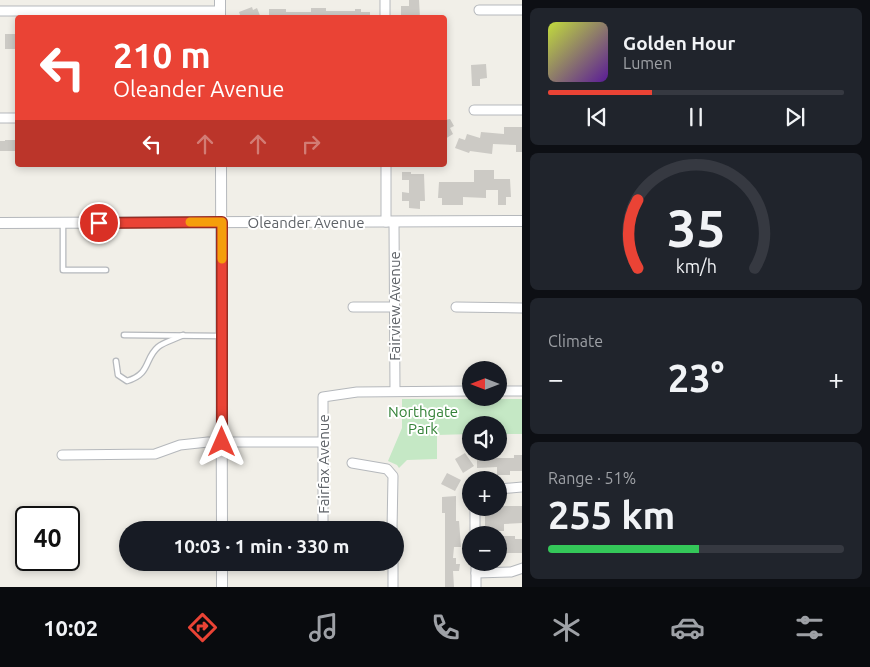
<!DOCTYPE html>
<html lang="en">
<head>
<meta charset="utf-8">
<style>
	body { margin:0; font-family:Ubuntu,sans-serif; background:#20242c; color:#f1f3f6; height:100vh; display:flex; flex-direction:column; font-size:19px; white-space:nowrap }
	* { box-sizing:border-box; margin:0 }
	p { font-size:16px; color:#9ea1a6 }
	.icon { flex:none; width:28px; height:28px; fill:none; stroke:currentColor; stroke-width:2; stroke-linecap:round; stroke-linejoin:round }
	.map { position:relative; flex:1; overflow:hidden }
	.side { display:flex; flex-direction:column; gap:8px; padding:8px; background:#0d0f14; width:348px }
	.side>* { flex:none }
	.guide { position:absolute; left:15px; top:15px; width:432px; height:152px; border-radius:5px; box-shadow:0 2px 8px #0003; background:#ea4335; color:#fff; overflow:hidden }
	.needle { width:32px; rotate:270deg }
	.controls { position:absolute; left:462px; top:361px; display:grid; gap:10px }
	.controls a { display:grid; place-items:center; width:45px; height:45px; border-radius:50%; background:#171b24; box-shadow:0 2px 8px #0003; font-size:25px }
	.speed { position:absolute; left:15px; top:506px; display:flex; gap:10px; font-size:25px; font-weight:700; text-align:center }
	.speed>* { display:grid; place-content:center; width:65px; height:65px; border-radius:50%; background:#171b24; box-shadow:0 2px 8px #0003; line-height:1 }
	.speed .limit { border:2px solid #111; border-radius:8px; background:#fff; color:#111 }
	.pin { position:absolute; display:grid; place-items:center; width:42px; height:42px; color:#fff; margin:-21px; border:2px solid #fff; border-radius:50%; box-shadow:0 1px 5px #0007 }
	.me { position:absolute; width:55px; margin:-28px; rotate:0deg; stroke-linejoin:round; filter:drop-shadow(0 0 4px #0008) }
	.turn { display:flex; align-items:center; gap:18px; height:105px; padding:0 15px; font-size:22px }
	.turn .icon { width:65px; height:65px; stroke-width:2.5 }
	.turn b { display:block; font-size:35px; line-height:42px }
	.lanes { display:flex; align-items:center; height:48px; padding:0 15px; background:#0003; justify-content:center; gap:25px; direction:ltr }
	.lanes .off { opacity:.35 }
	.big { font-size:38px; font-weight:700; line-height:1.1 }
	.side .card { flex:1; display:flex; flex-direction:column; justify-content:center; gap:8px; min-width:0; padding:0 18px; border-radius:8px; background:#20242c }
	.side .dial { align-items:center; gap:0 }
	.dial svg { height:130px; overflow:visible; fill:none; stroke:#363941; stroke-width:7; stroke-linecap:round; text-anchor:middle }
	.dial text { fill:#f1f3f6; stroke:none }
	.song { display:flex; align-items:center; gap:15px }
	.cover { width:60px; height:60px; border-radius:8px; background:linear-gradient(135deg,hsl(70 70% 55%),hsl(270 70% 35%)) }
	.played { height:5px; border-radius:2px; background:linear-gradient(90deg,#ea4335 35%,#363941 35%) }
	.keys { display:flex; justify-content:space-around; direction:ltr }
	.heat { display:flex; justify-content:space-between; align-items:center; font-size:28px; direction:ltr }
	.charge { height:8px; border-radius:4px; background:linear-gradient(90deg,#34c759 51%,#363941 0) }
	.trip { position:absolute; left:119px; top:521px; width:285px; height:50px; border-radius:25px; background:#171b24; box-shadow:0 2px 8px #0003; font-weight:700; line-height:50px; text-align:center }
	.dock { display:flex; height:80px; justify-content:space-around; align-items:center; background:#090b0e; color:#9ea1a6 }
	.dock .icon { width:35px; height:35px }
	.dock .current { color:#ea4335 }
	.dock b { font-size:22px; color:#f1f3f6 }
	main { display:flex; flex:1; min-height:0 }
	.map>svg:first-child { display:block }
</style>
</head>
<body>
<main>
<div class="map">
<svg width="523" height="587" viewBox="0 0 523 587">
	<rect width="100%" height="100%" fill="#f1efe8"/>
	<polygon fill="#c5e8c5" points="402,399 522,399 522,434 499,434 499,425 471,425 471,434 437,435 437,459 407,460 399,468 397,465 388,461 402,428"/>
	<g fill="#cccac5">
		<polygon points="409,0 419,0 420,18 401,18 401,6 409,6"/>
		<polygon points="252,7 253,10 257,8 261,18 241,18 239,12"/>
		<polygon points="311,8 326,8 326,11 355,11 355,9 361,9 361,12 370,12 370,18 269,18 269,9 286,9 286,12 311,12"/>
		<rect x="5" y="34" width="13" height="15"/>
		<polygon points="486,64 487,78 480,79 480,86 472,86 471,65"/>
		<polygon points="450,119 454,126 450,128 453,134 445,139 445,120"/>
		<polygon points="504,127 523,127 523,152 516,152 516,145 493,144 492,154 470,151 469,153 455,148 459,138 465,140 467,134 480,138 481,132 504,134"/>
		<polygon points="5,140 18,140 18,151 0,151 0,141 5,141"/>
		<polygon points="474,170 494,170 494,179 510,179 511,197 506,197 506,205 498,205 498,190 486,190 486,198 463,197 463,205 442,205 442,198 438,198 439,182 474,182"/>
		<polygon points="402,172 411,172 411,174 424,174 425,201 420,201 420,209 409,208 409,201 402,201 402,192 409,193 409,180 402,180"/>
		<polygon points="477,452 490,452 490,458 514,458 514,455 523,455 523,471 510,471 510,475 497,475 497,467 477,468"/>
		<polygon points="465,453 474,466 463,473 455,459"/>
		<polygon points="447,473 461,480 455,491 441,484"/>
		<polygon points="456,496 456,521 459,521 461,547 454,547 453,558 456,558 456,564 460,564 459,571 453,571 454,587 445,587 445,513 442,513 442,497"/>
		<polygon points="499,506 522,506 522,523 504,524 504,531 490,531 490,527 485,527 485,512 493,512 493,508 499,508"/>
		<polygon points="499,536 515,536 515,539 523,539 523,553 499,553"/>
	</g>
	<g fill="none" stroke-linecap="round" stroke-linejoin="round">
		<g stroke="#b5b8bc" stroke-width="7">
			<g id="service">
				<polyline points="63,224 63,270 106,270"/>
				<polyline points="124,335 221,336"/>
				<path d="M116,361L118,375L127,381C151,374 144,359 158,347C164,342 176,339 183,335"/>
			</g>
		</g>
		<g stroke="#b5b8bc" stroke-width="11">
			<g id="minor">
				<polyline points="385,0 385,18"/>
				<polyline points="479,10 523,10"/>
				<polyline points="0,11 220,11"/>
				<polyline points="474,110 523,110"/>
				<polyline points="0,118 18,118"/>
				<polyline points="386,222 386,165"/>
				<polyline points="394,222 395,391"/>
				<polyline points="353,307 395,307"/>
				<polyline points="456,307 523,308"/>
				<polyline points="499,391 523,391"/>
				<polyline points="62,455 155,454 180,445 208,442 322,442"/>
				<polyline points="352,463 387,469 393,476 392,530"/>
				<polyline points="499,489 523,487"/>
				<polyline points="475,508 475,535"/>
				<polyline points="323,530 323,397 357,392 471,391"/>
				<polyline points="393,562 393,587"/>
				<polyline points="476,562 476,587"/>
				<polyline points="476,573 511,572 523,568"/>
			</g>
		</g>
		<g stroke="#b5b8bc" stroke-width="12">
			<g id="tertiary">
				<polyline points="220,0 220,18"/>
				<polyline points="221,165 222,530"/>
				<polyline points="0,223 523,221"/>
				<polyline points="222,587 222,562"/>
			</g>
		</g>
		<use href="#service" stroke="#fff" stroke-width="4.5"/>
		<use href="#minor" stroke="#fff" stroke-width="9"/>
		<use href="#tertiary" stroke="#fff" stroke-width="10"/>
	</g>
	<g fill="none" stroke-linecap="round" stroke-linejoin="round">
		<g stroke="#982c22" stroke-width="12">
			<polyline id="route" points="99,223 222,222 222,442"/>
		</g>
		<use href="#route" stroke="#ea4335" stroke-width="9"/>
		<polyline stroke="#f59e0b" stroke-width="9" points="190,222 222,222 222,259"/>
	</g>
	<g text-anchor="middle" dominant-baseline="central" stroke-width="4" stroke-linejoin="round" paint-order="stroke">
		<g font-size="15" fill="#5f6368" stroke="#fff">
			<text x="306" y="222">Oleander Avenue</text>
			<text transform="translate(394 306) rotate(-90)">Fairview Avenue</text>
			<text transform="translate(323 464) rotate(-90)">Fairfax Avenue</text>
		</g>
		<g font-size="15" fill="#348238" stroke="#fff">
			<text x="423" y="411">Northgate<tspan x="423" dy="17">Park</tspan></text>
		</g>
	</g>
</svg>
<div class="controls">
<a><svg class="needle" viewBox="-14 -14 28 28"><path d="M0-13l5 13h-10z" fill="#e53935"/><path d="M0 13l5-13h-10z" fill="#9ea1a6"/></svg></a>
<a><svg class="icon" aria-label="sound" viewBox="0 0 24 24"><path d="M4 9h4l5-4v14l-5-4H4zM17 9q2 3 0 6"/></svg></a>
<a>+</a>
<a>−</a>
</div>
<div class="speed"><div class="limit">40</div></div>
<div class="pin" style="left:99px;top:223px;background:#d93025"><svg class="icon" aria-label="arrive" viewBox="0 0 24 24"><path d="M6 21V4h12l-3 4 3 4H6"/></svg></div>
<svg class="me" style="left:222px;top:442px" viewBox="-20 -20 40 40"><path d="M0-17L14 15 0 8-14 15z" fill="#ea4335" stroke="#fff" stroke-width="4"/></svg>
<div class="trip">10:03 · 1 min · 330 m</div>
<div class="guide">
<div class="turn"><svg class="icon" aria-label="left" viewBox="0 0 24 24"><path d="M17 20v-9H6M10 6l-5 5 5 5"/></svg><div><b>210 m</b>Oleander Avenue</div></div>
<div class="lanes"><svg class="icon" aria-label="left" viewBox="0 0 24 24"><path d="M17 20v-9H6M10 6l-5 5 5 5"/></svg><svg class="icon off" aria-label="ahead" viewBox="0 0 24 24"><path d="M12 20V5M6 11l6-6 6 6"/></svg><svg class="icon off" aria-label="ahead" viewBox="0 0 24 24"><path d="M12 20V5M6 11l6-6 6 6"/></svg><svg class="icon off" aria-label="right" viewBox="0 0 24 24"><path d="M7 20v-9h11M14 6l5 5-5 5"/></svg></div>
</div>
</div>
<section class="side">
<div class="card">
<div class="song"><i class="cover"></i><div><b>Golden Hour</b><p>Lumen</p></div></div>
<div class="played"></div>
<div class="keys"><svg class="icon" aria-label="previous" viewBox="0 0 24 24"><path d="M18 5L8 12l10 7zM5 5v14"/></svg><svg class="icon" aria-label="pause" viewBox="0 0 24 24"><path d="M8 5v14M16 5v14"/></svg><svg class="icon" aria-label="next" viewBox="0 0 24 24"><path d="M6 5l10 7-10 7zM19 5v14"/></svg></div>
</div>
<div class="card dial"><svg viewBox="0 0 100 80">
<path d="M14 69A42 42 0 1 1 86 69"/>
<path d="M14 69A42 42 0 0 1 14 27" stroke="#ea4335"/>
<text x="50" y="56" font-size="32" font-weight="700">35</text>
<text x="50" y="72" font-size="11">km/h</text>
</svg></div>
<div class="card"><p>Climate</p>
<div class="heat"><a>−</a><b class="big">23°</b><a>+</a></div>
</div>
<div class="card"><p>Range · 51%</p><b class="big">255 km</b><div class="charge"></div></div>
</section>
</main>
<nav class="dock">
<b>10:02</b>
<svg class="icon current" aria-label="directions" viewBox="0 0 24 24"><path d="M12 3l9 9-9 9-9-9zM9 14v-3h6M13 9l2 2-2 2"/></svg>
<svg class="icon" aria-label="music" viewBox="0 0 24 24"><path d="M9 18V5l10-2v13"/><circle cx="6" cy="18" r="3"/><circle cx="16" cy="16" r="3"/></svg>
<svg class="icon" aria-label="phone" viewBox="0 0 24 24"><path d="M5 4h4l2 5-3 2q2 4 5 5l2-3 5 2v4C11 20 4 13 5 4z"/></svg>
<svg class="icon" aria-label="climate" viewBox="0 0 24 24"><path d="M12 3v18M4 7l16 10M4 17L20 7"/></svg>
<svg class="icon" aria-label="car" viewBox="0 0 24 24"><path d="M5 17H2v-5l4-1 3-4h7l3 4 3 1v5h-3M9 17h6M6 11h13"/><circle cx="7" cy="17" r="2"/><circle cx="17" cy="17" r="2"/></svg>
<svg class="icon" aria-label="filters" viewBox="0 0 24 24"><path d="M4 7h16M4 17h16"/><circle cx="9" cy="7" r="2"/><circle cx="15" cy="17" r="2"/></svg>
</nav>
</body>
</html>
